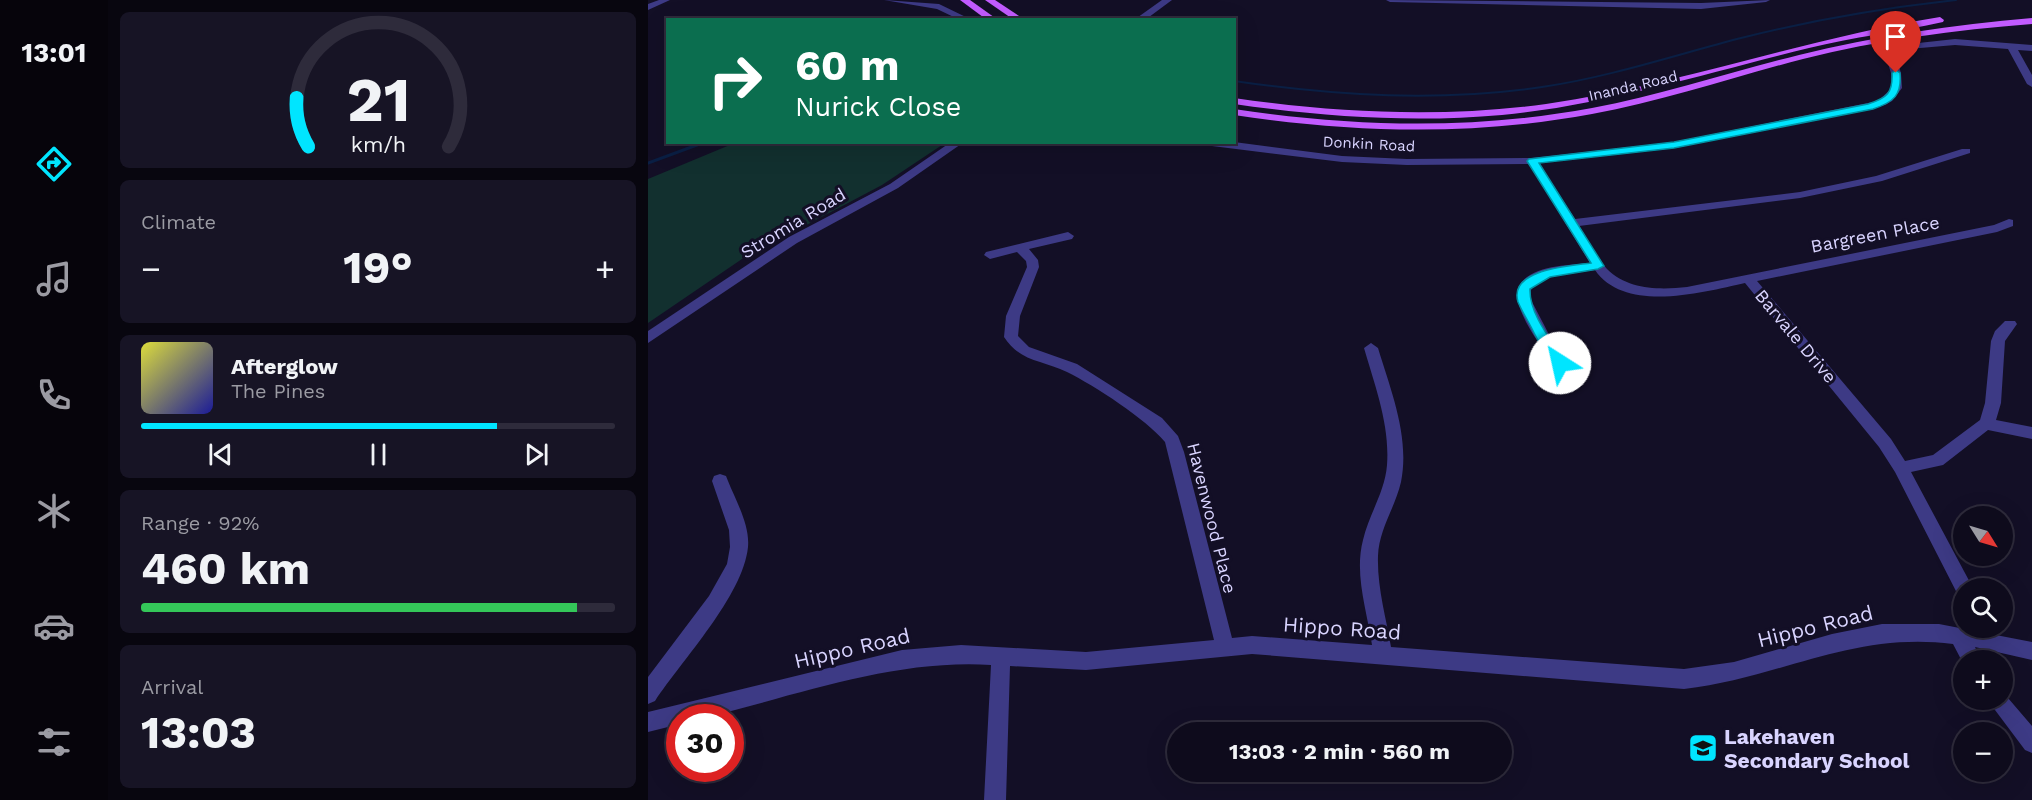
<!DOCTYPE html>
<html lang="en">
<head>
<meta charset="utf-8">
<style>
	body { margin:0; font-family:"Work Sans",sans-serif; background:#171425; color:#f1f3f6; height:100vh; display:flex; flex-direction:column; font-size:22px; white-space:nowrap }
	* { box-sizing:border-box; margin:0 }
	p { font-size:20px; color:#9b9ba3 }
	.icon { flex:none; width:33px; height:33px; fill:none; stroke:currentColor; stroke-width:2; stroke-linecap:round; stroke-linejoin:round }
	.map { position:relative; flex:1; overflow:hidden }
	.drawer { display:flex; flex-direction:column; gap:12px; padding:12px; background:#08060f; width:540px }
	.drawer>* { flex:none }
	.banner { position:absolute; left:18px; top:18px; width:570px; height:126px; border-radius:0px; box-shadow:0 6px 24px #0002,0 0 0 2px #2e2b3b; background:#0b6e4f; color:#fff; overflow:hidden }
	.needle { width:39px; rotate:127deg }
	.tools { position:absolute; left:1305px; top:506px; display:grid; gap:12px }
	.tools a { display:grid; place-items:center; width:60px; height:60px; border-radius:50%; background:#0e0b1c; box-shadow:0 6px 24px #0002,0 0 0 2px #2e2b3b; font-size:30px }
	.speed { position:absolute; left:18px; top:704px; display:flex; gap:12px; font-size:30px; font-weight:700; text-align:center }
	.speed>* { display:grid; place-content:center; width:78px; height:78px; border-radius:50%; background:#0e0b1c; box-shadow:0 6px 24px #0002,0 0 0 2px #2e2b3b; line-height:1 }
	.speed .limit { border:9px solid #d22; background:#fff; color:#111 }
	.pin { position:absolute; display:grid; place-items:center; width:51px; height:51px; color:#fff; margin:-62px -26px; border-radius:50% 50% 50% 0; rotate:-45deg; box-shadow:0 0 6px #0007 }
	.pin .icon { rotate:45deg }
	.me { position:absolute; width:66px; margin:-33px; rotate:325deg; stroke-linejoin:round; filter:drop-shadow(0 0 4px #0008) }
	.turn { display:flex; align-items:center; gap:21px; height:126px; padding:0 30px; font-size:27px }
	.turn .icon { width:78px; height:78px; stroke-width:2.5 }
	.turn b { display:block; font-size:42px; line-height:51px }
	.big { font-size:45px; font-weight:700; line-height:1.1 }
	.drawer .widget { flex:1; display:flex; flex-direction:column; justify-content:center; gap:9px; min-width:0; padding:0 21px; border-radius:9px; background:#171425 }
	.drawer .dial { align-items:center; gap:0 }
	.dial svg { height:156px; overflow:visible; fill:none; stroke:#2e2b3b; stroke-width:7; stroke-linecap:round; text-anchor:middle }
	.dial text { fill:#f1f3f6; stroke:none }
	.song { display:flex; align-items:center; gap:18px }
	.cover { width:72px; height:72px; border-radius:9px; background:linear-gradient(135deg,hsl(60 70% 55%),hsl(240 70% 35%)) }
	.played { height:6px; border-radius:3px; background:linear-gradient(90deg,#00e5ff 75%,#2e2b3b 75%) }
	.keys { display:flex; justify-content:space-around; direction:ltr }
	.heat { display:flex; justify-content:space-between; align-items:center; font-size:33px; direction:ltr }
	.charge { height:9px; border-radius:4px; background:linear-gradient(90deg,#34c759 92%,#2e2b3b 0) }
	.trip { position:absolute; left:519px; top:722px; width:345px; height:60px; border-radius:30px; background:#0e0b1c; box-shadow:0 6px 24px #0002,0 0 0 2px #2e2b3b; font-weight:700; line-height:60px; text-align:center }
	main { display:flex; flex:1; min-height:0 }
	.tabs { display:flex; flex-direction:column; width:108px; justify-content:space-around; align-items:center; background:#06040b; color:#9b9ba3 }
	.tabs .icon { width:42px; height:42px }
	.tabs .active { color:#00e5ff }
	.tabs b { font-size:27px; color:#f1f3f6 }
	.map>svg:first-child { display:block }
</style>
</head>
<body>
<main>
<nav class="tabs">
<b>13:01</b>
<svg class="icon active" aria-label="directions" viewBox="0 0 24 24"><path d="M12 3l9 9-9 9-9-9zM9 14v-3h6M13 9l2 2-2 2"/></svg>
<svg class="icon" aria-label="music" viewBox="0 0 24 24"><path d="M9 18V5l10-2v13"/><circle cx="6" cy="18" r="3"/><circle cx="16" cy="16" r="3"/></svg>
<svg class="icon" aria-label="phone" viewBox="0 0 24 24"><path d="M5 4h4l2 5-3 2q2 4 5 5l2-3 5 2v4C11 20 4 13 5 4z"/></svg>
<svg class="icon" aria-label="climate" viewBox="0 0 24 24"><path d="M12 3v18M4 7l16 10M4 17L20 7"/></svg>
<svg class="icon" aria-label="car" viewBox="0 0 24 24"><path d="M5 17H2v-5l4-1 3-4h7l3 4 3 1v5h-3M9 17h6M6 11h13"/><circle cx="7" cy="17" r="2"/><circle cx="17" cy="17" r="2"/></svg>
<svg class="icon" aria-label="filters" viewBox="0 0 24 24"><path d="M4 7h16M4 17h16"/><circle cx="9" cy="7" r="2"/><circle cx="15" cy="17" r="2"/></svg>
</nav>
<section class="drawer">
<div class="widget dial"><svg viewBox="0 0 100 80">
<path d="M14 69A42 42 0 1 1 86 69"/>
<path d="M14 69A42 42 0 0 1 8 44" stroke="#00e5ff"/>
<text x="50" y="56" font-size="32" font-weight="700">21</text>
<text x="50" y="72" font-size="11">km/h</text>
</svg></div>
<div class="widget"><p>Climate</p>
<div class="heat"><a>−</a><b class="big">19°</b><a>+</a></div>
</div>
<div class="widget">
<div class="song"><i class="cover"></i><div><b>Afterglow</b><p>The Pines</p></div></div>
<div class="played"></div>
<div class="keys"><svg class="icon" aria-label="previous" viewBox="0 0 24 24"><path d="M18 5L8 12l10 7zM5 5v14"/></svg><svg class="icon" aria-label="pause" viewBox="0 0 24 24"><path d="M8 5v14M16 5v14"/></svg><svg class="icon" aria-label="next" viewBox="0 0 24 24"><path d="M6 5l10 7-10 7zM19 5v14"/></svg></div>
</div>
<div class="widget"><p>Range · 92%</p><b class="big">460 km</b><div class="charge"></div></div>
<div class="widget"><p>Arrival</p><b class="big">13:03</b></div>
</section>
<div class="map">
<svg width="1384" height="800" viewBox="0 0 1384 800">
	<rect width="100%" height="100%" fill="#130f26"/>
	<polygon fill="#12302f" points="89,142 297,142 297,143 234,185 94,259 0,323 0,179"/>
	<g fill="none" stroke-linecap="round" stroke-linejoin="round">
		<path stroke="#0a1f44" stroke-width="2" d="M586,81C689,96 791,102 894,87C962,77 1027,55 1093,38C1164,20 1235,8 1308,0"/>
		<polyline stroke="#0a1f44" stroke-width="3" points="0,163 57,142"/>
		<g fill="#3d3a85" fill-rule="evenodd">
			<polygon points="11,0 22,0 0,10 0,4"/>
			<polygon points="236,0 291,4 324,20 312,20 289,9"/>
			<polygon points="514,0 524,0 497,20 486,20"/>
			<polygon points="738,0 1053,3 1122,0 1118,2 1053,9 742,2"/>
			<path d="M1307,39L1384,45V51L1370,50L1384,75V87L1379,84L1360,49L1307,45L1249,50L1247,54L1253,73L1254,88L1244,101L1237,105L1026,148L891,163L927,219L1152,192L1228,176L1314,149H1322V153L1234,181L1152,198L931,226C940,239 948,257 959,269C980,290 1012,290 1039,287L1346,225L1361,219L1365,220V226L1349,232L1109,281L1243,439L1257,461L1285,455L1332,420L1337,403L1343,341L1347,331L1357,321H1367L1369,324L1357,341L1353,403L1348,420L1384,427V439L1340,430L1295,465L1263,472L1325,588H1316V597L1310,595L1247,472L1231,447L1097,283C1056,292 977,314 947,270L906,276L887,284L883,290L882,298L907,346L931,370L924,375C904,369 862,307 870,288C880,265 922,265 942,263L881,164L759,165L694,162L556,145L551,142H586L694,156L759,159L884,158L1026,142L1230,101L1244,88L1243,73L1237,54L1243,46Z"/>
			<polygon points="303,142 316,142 250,188 149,243 0,343 0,331 141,237 242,184"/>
			<path d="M420,232L426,236L424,239L381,249L390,260L391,267L372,316L370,336L381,347L429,364L514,418L530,436L536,452L584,638L604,636L724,645C719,611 706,574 715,540C721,514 737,492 739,465C742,425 727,386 716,348L723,343L730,348C743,391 762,437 753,482C747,508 731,529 730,556C729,587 738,617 743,647L1036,669L1086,662L1184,634L1234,624H1291L1384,642V660L1327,647L1333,660H1316V665L1305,644C1204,631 1132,678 1036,689L604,654L438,670L362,666L358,800H336L343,665C247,659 153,694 60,717H32V724L0,732V712L254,650L313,645L438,652L566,640L517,442C498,419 447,386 419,372C395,360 372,362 356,337L358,316L379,267L378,261L369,252L342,259L336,255L338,252Z"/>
			<path d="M72,474L78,476L80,481C88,501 102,525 100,547C95,596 34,660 7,701L0,704V677L61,596L79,564L82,547L81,530L64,481L66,476Z"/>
			<polygon points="1354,691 1384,726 1384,753 1377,750 1344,706 1341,699 1354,699"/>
		</g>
		<g fill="#c25bff" fill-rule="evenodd">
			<polygon points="312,0 322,0 350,20 339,20"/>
			<polygon points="337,0 347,0 377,20 366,20"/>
			<path d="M1292,17L1296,20L1295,22C1251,32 1205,37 1161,48C1059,73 959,105 854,115C765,123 675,117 586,104V98C690,113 794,118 898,104C1031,85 1159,38 1292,17Z"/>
			<path d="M1384,18V24C1307,30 1230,40 1155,59C1085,77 1016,101 944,114C825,136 706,133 586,115V109C706,127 825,130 944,108C1014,95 1082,72 1151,55C1227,36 1305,25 1384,18Z"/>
		</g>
	</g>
	<path fill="#00e5ff" stroke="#0095a6" stroke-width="1.5" d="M1248,70L1252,73C1254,95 1246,102 1225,109L1026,148L891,163L956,266L950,269L902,277L882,289C881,315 905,342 918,363L916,366H907C895,353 889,338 881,323C877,316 873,309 870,302C860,269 923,266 943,263L879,161L881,159L1026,142L1220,104C1239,98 1245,93 1244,73Z"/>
	<defs>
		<g id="school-square" transform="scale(1.5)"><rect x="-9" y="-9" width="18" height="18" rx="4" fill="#00e5ff" stroke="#130f26"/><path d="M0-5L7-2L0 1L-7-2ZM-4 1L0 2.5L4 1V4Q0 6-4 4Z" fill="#111"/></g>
	</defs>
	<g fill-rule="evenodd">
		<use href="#school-square" x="1055" y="748"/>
	</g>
	<g text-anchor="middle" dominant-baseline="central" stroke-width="6" stroke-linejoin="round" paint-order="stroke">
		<g font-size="15" fill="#d9d4ff" stroke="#130f26">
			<text transform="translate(985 86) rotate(-13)">Inanda Road</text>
			<text transform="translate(721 144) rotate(3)">Donkin Road</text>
		</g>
		<g font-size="18" fill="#d9d4ff" stroke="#130f26">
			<text transform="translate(145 223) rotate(-31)">Stromia Road</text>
			<text transform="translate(1227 234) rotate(-11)">Bargreen Place</text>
			<text transform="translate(1148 336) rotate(50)">Barvale Drive</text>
			<text transform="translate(564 518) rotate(76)">Havenwood Place</text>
		</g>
		<g font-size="21" fill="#d9d4ff" stroke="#130f26">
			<text transform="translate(1167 626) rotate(-14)">Hippo Road</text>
			<text transform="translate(694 628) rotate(4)">Hippo Road</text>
			<text transform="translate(204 648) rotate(-13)">Hippo Road</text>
		</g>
		<g font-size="21" font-weight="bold" fill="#d9d4ff" stroke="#130f26" text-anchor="start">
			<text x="1076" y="736">Lakehaven<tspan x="1076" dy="24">Secondary School</tspan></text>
		</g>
	</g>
</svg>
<div class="tools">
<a><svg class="needle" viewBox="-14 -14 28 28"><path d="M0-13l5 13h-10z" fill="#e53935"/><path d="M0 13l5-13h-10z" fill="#9b9ba3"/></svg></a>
<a><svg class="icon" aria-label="search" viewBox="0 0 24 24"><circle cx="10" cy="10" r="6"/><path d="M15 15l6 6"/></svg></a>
<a>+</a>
<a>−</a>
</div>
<div class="speed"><div class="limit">30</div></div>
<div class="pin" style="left:1248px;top:73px;background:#d93025"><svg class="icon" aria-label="arrive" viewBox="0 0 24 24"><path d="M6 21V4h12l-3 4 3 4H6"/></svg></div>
<svg class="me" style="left:912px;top:363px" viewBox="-20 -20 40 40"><circle r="19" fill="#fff"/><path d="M0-13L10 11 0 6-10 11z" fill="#00e5ff"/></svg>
<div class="trip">13:03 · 2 min · 560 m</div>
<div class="banner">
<div class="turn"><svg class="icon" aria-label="right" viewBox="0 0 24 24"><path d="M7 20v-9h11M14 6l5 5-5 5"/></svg><div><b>60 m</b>Nurick Close</div></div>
</div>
</div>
</main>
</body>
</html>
